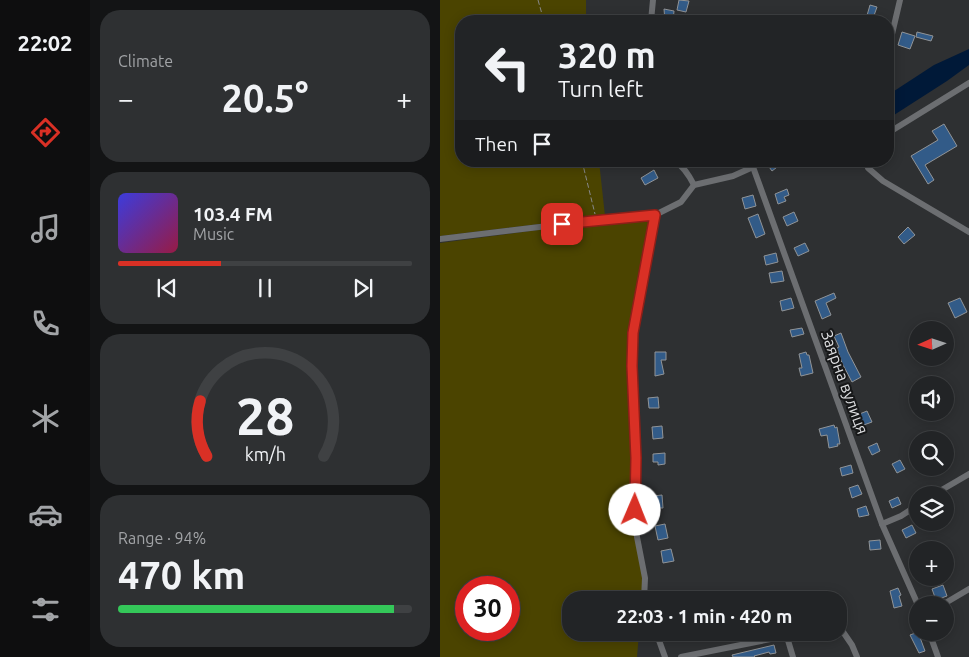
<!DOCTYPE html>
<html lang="en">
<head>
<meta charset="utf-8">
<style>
	body { margin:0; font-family:Ubuntu,sans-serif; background:#2e3032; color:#f1f3f6; height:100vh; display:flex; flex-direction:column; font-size:19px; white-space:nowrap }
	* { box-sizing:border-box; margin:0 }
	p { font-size:16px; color:#a2a4a7 }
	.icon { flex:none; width:28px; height:28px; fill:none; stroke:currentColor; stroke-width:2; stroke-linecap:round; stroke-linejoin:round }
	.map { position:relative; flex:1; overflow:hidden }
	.drawer { display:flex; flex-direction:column; gap:10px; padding:10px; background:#131415; width:350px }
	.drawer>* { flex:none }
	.hud { position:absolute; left:15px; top:15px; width:439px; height:152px; border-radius:20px; box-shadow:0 2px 12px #0003,0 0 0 1px #3f4143; background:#222426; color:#f1f3f6; overflow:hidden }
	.needle { width:32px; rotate:267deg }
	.controls { position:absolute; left:469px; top:321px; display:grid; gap:10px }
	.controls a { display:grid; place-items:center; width:45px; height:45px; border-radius:50%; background:#222426; box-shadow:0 2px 12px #0003,0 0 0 1px #3f4143; font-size:25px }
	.speed { position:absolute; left:15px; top:576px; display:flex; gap:10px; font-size:25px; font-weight:700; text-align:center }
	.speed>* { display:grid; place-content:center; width:65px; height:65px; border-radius:50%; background:#222426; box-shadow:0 2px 12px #0003,0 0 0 1px #3f4143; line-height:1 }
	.speed .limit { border:8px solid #d22; background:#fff; color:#111 }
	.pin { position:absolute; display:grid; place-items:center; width:42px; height:42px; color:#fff; margin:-21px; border-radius:10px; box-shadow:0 2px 8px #0006 }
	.me { position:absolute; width:55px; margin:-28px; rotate:1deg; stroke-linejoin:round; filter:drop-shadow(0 0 4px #0008) }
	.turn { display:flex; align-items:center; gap:18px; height:105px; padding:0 20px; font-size:22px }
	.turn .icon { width:65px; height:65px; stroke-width:2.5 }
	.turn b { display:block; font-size:35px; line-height:42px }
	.then { display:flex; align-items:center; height:48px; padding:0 20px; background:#0003; gap:10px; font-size:19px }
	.big { font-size:38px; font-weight:700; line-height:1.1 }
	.drawer .tile { flex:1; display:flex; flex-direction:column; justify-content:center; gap:8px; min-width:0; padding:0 18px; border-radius:20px; background:#2e3032 }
	.drawer .dial { align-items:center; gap:0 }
	.dial svg { height:130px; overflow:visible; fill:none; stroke:#3f4143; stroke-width:7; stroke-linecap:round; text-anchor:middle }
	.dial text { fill:#f1f3f6; stroke:none }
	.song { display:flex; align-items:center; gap:15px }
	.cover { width:60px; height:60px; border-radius:8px; background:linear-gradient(135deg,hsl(240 70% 55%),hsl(340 70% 35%)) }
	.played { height:5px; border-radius:2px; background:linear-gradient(90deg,#d93025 35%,#3f4143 35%) }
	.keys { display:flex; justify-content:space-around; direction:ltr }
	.heat { display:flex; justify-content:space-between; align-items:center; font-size:28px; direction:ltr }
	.charge { height:8px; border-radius:4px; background:linear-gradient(90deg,#34c759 94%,#3f4143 0) }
	.trip { position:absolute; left:122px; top:591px; width:285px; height:50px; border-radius:20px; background:#222426; box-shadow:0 2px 12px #0003,0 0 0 1px #3f4143; font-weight:700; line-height:50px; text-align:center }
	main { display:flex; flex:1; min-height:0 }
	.tabs { display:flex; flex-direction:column; width:90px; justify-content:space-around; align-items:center; background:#0e0e0f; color:#a2a4a7 }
	.tabs .icon { width:35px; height:35px }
	.tabs .selected { color:#d93025 }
	.tabs b { font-size:22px; color:#f1f3f6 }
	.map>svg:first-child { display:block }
</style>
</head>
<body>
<main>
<nav class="tabs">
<b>22:02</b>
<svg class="icon selected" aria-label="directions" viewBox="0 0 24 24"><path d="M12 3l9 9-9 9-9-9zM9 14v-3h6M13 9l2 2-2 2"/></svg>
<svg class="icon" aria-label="music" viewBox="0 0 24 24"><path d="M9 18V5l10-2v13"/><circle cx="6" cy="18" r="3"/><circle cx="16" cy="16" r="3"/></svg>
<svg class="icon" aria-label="phone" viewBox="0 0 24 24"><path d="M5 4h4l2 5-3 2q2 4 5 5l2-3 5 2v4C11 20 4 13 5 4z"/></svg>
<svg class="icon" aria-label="climate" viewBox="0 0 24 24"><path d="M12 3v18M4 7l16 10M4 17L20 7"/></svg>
<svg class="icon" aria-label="car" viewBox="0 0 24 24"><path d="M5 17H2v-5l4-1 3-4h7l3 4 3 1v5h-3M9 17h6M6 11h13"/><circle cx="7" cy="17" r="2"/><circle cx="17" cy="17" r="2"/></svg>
<svg class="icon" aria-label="filters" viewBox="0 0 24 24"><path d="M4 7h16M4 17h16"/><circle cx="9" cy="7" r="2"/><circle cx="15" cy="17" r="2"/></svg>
</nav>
<section class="drawer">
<div class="tile"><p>Climate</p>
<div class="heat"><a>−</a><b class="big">20.5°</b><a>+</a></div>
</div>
<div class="tile">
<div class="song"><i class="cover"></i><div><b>103.4 FM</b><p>Music</p></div></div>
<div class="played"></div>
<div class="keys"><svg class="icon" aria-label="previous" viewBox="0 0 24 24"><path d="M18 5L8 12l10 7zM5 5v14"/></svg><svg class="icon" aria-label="pause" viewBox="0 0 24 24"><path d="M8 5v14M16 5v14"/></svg><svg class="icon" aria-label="next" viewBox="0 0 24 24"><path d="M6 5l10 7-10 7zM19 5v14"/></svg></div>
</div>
<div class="tile dial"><svg viewBox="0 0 100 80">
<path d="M14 69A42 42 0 1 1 86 69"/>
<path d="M14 69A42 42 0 0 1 10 35" stroke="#d93025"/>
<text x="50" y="56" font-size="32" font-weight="700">28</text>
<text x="50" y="72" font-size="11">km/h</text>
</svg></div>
<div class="tile"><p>Range · 94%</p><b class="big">470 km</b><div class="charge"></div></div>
</section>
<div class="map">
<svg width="529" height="657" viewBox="0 0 529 657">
	<rect width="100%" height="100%" fill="#2e3032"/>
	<g fill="#4b4400" fill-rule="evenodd">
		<polygon points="0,0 146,0 146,21 21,21 21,161 159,161 165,216 0,236"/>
		<path d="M212,218L192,333L194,458L203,578L202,600H131V632L199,633L197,657H0V243L167,221ZM26,588H69V630H26Z"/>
	</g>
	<polygon fill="#001938" points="529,49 529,65 507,81 454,115 448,102 448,95 494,65"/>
	<g fill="#325b88" stroke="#919497">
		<polygon points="239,0 249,1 246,12 237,10"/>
		<polygon points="430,5 437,7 432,21 426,19"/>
		<polygon points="224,9 234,11 233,21 225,21"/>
		<polygon points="462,32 475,36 470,49 458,45"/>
		<polygon points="477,32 493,36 491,41 476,37"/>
		<polygon points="504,124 517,146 485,165 494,180 488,184 471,156 498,140 492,131"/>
		<polygon points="330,161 345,161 332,171 327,164"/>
		<polygon points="214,170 218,178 205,185 201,178"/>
		<polygon points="347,189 349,195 344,197 346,201 338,204 335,194"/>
		<polygon points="313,195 316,206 305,209 302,198"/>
		<polygon points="354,212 358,221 347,226 343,217"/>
		<polygon points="318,214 325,234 316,238 308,218"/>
		<polygon points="468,227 475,235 464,244 458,237"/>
		<polygon points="365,243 369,251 358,256 354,248"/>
		<polygon points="336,253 338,262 326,265 324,256"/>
		<polygon points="342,271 344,281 331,283 329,273"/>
		<polygon points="394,293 396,298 386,303 391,315 382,319 375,301"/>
		<polygon points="351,298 354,308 342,311 340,301"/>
		<polygon points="520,298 527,312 515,318 508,303"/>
		<polygon points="362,328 364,334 352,337 350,330"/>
		<polygon points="401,333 408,352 421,377 412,382 402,363 397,348 399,347 394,336"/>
		<polygon points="215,352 226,352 226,360 221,360 224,374 215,376"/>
		<polygon points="366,352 367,355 369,355 373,373 361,376 359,368 362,368 359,354"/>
		<polygon points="218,397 219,408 209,408 208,398"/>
		<polygon points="427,411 432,422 421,426 417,415"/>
		<polygon points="394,425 395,428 397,427 400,444 397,444 398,446 389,448 387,435 381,436 379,429"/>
		<polygon points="222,426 223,438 213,439 212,427"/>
		<polygon points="437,443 440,451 432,455 428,447"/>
		<polygon points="225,453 225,464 218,465 218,462 213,462 213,454"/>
		<polygon points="460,460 465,469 457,473 452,464"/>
		<polygon points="411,465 413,473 402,476 400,468"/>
		<polygon points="418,485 422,494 412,498 409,488"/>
		<polygon points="222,495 223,508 213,508 213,496"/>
		<polygon points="458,497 461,504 452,508 449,501"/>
		<polygon points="426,506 429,515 419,517 417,509"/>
		<polygon points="225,524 228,538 218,540 215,526"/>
		<polygon points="472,525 476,533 466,538 462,530"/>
		<polygon points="440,540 441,549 430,550 429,541"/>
		<polygon points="231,549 234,561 223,563 221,551"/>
		<polygon points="503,585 507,596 496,600 492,589"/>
		<polygon points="458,588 461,595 459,596 462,606 454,608 450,591"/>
		<polygon points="478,632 485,651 479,653 470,635"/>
		<polygon points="334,645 336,653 330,654 329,652 314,656 315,657 293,657 292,655"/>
	</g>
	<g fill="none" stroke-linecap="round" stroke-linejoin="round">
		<g stroke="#87888a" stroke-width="1" stroke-dasharray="5 2.5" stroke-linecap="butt">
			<polyline points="98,0 104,21"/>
			<polyline points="142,161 155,214"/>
		</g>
		<g stroke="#6c6e71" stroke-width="6">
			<polyline points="211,21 213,0"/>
			<polyline points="448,51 460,0"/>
			<polyline points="448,133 529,83"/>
			<path d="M235,161C244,167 249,175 254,185"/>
			<polyline points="426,161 428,168 443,181 529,232"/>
			<polyline points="313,167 442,524 478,605"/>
			<polyline points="0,239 166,219 215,215 241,202 254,185 293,176 313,167 316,161"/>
			<polyline points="493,495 529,474"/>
			<polyline points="442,524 461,516 478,505"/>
			<polyline points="204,600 205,578 197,537 195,510 196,458 192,366 193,333 215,215"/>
			<polyline points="502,605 529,589"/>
			<polyline points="399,626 412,645 417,657"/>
			<polyline points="216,632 225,657"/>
			<polyline points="489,632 498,657"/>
			<polyline points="347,637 353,657"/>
			<polyline points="241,657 366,632"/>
		</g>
	</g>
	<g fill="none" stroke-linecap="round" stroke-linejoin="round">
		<g stroke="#8d1f18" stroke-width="12">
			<polyline id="route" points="122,224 215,215 193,333 192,366 196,458 195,510"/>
		</g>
		<use href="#route" stroke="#d93025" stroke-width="9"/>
	</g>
	<g text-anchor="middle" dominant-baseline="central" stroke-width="4" stroke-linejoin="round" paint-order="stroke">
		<g font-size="16" fill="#e0e1e3" stroke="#171819">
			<text transform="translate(405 382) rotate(70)">Заярна вулиця</text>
		</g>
	</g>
</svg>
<div class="controls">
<a><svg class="needle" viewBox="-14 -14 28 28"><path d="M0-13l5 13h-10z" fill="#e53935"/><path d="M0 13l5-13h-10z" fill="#a2a4a7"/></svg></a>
<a><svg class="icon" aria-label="sound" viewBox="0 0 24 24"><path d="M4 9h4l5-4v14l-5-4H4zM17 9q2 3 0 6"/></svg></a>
<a><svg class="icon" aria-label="search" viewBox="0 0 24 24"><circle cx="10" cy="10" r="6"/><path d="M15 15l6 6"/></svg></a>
<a><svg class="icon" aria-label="layers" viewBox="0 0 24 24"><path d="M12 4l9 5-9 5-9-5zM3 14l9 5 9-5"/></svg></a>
<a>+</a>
<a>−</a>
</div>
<div class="speed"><div class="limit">30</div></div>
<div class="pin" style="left:122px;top:224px;background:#d93025"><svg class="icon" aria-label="arrive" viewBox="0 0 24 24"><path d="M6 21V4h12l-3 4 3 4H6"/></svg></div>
<svg class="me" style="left:195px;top:510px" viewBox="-20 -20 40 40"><circle r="19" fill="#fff"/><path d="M0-13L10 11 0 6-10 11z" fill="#d93025"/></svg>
<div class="trip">22:03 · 1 min · 420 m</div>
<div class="hud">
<div class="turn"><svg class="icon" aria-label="left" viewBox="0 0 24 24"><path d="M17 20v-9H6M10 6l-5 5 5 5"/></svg><div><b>320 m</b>Turn left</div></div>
<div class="then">Then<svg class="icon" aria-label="arrive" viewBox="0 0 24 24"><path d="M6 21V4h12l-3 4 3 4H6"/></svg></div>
</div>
</div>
</main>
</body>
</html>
